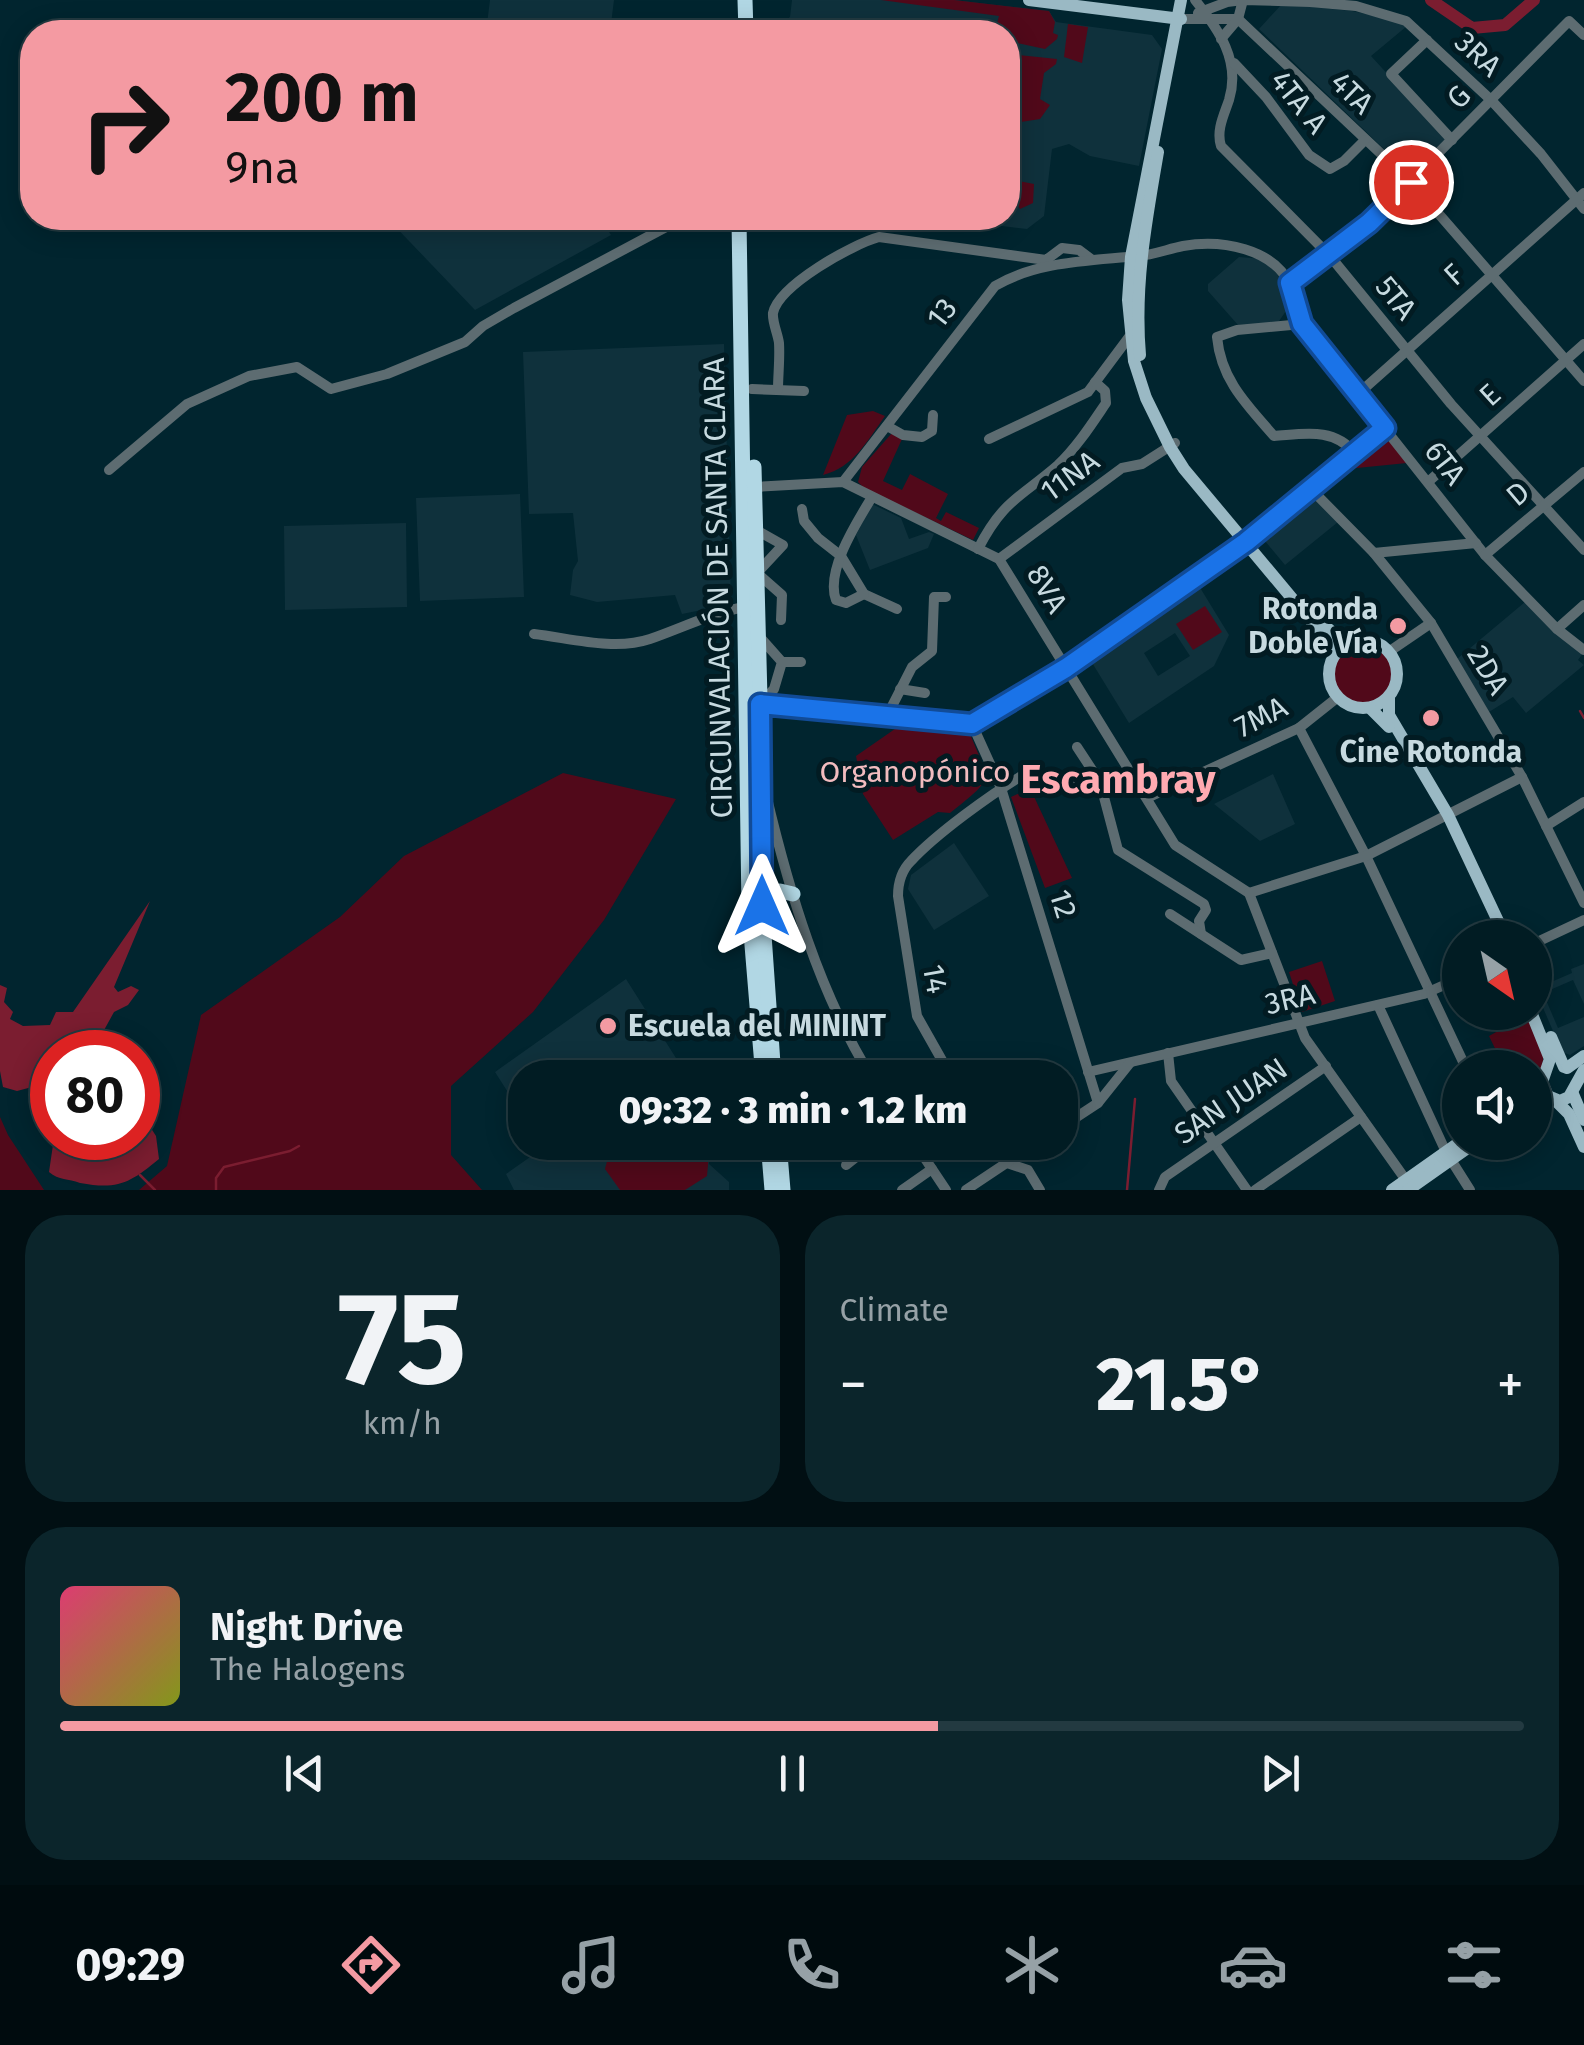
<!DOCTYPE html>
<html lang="en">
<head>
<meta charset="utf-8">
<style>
	body { margin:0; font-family:"Fira Sans",sans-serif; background:#0b252b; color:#f1f3f6; height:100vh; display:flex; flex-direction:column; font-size:38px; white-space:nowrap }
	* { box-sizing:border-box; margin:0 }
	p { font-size:32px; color:#96a1a6 }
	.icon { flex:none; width:55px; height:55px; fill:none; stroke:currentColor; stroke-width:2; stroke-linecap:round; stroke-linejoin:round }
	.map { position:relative; height:1190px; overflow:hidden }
	.details { display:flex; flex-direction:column; gap:25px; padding:25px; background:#010f13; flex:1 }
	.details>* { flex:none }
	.top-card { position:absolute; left:20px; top:20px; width:1000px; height:210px; border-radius:40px; box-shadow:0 5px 25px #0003,0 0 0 2px #233a41; background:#f49aa2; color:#111; overflow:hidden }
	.needle { width:65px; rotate:146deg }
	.fabs { position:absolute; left:1442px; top:920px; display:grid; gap:20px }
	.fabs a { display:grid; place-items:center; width:110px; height:110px; border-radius:50%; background:#011c23; box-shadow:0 5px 25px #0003,0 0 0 2px #233a41; font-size:50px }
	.speed { position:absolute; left:30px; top:1030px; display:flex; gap:20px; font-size:50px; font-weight:700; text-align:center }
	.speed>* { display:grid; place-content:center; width:130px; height:130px; border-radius:50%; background:#011c23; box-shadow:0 5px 25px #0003,0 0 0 2px #233a41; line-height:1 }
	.speed .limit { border:15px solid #d22; background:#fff; color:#111 }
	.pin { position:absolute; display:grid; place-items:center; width:85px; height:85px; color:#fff; margin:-42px; border:5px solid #fff; border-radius:50%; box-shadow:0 2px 10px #0007 }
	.me { position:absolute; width:110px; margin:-55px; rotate:0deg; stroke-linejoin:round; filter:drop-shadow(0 0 8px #0008) }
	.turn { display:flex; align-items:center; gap:35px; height:210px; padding:0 40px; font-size:45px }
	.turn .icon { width:130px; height:130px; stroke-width:2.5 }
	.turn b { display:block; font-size:70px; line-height:85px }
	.big { font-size:75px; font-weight:800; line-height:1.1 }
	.details .tile { flex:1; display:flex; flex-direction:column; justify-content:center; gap:15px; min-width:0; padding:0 35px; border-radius:40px; background:#0b252b }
	.details .dial { align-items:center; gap:0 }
	.dial b { font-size:130px; line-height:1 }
	.song { display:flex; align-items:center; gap:30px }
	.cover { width:120px; height:120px; border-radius:15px; background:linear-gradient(135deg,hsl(340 70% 55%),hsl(70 70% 35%)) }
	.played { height:10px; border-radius:5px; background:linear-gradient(90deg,#f49aa2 60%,#233a41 60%) }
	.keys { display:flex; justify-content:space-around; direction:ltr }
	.heat { display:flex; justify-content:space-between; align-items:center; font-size:55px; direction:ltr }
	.details .tiles { flex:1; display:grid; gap:25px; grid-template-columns:1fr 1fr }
	.tile:last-child { grid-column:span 2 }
	.trip { position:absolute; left:508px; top:1060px; width:570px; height:100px; border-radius:40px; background:#011c23; box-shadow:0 5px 25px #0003,0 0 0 2px #233a41; font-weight:800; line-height:100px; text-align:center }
	.tabs { display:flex; height:160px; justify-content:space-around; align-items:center; background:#000b0e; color:#96a1a6 }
	.tabs .icon { width:70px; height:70px }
	.tabs .active { color:#f49aa2 }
	.tabs b { font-size:45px; color:#f1f3f6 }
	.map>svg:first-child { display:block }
</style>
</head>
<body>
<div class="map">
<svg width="1584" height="1190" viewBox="0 0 1584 1190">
	<rect width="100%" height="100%" fill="#01252f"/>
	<g fill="#0f313c" fill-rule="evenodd">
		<polygon points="490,0 614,0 610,32 486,32"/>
		<polygon points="792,0 954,0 1049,11 1056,22 1152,35 1162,49 1139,166 1090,156 1069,144 1052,149 1044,216 1027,229 936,218 1008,218 1008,32 780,32 781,24 790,17"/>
		<polygon points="1282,4 1352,11 1395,20 1407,26 1371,56 1447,139 1412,176 1259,29"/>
		<polygon points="387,218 600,218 611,235 475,310"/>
		<polygon points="774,218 845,218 826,232 774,230"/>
		<polygon points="1239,257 1264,259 1283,281 1288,308 1277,324 1238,325 1208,291 1208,284"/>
		<polygon points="724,344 731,604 682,614 675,595 597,602 570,595 573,570 578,561 573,513 529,514 523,352"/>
		<polygon points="520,494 524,597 420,601 416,498"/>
		<polygon points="1316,499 1338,522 1285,565 1265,541"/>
		<polygon points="872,504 901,518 909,539 929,532 934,534 928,548 870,570 856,535"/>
		<polygon points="406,523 407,607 285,610 284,526"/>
		<path d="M1199,586L1229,635L1214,666L1129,723L1091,661ZM1175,633L1190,656L1158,676L1144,653Z"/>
		<polygon points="1525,602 1583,653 1578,660 1584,665 1526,713 1513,697 1489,712 1457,659"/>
		<polygon points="1273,774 1295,824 1260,841 1214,804"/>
		<polygon points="954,843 989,896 934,930 908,889 911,875"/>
		<polygon points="1584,964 1584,1004 1573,980 1543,993 1558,1028 1584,1017 1584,1046 1570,1055 1562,1052 1535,989 1572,973 1571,969"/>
		<polygon points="626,979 688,1077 525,1078 525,1119 495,1072"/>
		<polygon points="540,1143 710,1143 709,1164 729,1182 729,1190 514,1190 506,1174 543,1148"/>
	</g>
	<g fill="#51091a">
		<polygon points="881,0 954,0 1049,11 1055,22 1053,33 1058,35 1057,39 1045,49 1008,41 1008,32 1000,32 996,27 999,16"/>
		<polygon points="1068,24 1088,27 1082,63 1064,57"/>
		<polygon points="1008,54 1057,59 1056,64 1044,73 1040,99 1050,105 1040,119 1008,124"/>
		<polygon points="1008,179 1034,184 1033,203 1020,209 1016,202 1008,201"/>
		<path d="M873,411L885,416C867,441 854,467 823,475L847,415Z"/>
		<polygon points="892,433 902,439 883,481 902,490 910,474 948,494 936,518 941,521 946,512 979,528 973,540 864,488 858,482 862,467"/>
		<polygon points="1378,441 1391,442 1407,463 1347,469"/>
		<polygon points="1205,606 1222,632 1193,650 1176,624"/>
		<circle cx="1363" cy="674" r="31"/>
		<path d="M905,722L958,727L970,734C991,785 993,778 950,813L938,812L893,840L863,794L856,756Z"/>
		<polygon points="563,773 676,799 604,920 533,1012 451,1086 451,1155 482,1190 139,1190 167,1166 201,1015 340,917 404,856"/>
		<polygon points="1030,788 1072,878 1045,888 1011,797"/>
		<polygon points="1322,961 1335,1001 1302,1012 1289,972"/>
		<path d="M1527,1015C1539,1041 1552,1054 1535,1081V1068L1504,1067L1489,1036Z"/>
		<polygon points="0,1117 8,1135 44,1190 0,1190"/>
		<polygon points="612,1142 710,1143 707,1176 685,1190 620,1190 605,1169"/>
	</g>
	<g fill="#7b1d30">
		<polygon points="150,901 114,987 118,992 131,986 139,990 128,1005 114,1012 92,1052 52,1052 52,1123 50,1106 32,1087 17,1091 3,1087 0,1071 0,985 7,988 4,1002 13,1012 10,1019 23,1026 50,1025 56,1012 73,1012"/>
		<path d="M138,1108L156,1136L159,1159C130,1183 118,1190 80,1183C68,1178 59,1181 49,1172L54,1138H138Z"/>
	</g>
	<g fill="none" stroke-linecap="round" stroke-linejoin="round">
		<g stroke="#7b1d30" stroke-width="2.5">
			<polyline points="1580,711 1584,718"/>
			<polyline points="140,1175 155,1190"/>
			<polyline points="216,1190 216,1178 224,1167 290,1151 299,1146"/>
			<polyline points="1127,1190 1135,1099"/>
		</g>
		<polyline stroke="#7b1d30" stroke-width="12" points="1431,0 1472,28 1505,25 1534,0"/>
		<g stroke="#5d6c71" stroke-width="10">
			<path d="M1195,0C1219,30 1241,61 1229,100C1224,115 1216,130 1221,146L1330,256L1451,404L1584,550"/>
			<polyline points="1198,13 1227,2 1243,0 1310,2 1356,6 1406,21 1491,100 1541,154 1584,209"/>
			<polyline points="1183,19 1238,19 1411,182 1584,381"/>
			<polyline points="1221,39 1238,19 1243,0"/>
			<polyline points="1427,40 1391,74 1452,140"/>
			<polyline points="1234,63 1266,97 1309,155 1330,169 1344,161 1365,140"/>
			<polyline points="1291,283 1369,223 1569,21 1584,35"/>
			<path d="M1302,324L1237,330L1217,337C1221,380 1247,405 1274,436C1304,434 1333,427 1355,453"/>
			<polyline points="752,389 804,391"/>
			<path d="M778,390C778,375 780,359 779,343C778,334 772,322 773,313C779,285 853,244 879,237L1046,260L1062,248L1079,250L1091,259"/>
			<polyline points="1358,394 1584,193"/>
			<polyline points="887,426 903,435 922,437 932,431 933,415"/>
			<polyline points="989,439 1088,392 1129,337"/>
			<polyline points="109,470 187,404 249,376 297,367 331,389 387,374 465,342 483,326 514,308 683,218"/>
			<path d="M843,482L995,286C1037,261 1090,261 1138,256C1153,255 1168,249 1183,246C1220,239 1275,248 1291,287C1296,298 1298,312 1302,324L1485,555L1557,629L1584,650"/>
			<polyline points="1428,482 1584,344"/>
			<polyline points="755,487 843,482 999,559 1175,845 1249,893"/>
			<polyline points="1311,489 1374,553 1431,623 1522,777 1584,903"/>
			<polyline points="802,509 804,521 818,538 841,556 864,594 897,609"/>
			<polyline points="756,530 783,545 757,573 782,595 781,620"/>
			<path d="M978,549C1003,500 1020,498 1058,465C1077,447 1091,425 1106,403L1105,391L1095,382"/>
			<polyline points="1374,553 1476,543"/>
			<polyline points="1485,555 1584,472"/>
			<polyline points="999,559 1122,468 1142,464 1175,443"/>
			<path d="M864,594L846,603L836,600C825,571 857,522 872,497"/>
			<polyline points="1557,629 1584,605"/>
			<path d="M534,634C570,638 614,651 650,639C682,628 711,613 745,607"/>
			<polyline points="759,636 782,662 774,689 760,704"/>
			<polyline points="1390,651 1431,623"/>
			<polyline points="782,662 801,662"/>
			<polyline points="900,689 925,693"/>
			<polyline points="757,704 972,724 1066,668 1246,543 1385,428"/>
			<polyline points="887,716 912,667 932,651 934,597 946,597"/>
			<polyline points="972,724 1001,788 1098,1103"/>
			<polyline points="1299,728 1366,856 1466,1068"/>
			<polyline points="1077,747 1100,782 1118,850 1204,904 1206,910 1199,921 1201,934"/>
			<path d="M766,794C789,891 819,993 872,1078"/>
			<polyline points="1147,798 1299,728 1338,697"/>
			<polyline points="1546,826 1584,802"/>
			<polyline points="1249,893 1305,1038 1408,1183"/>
			<polyline points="1249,893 1366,856 1522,777"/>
			<polyline points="1170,914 1241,960 1272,953"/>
			<polyline points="1535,943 1584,920"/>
			<polyline points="1378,1005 1446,1152 1470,1190"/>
			<polyline points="1168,1053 1171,1081 1247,1190"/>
			<polyline points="1088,1072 1424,994 1460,978"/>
			<path d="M952,1078L917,1016L898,896C898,883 901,871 911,861C936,834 991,794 1023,775L1062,787L1095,778"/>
			<polyline points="1060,1128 1098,1103 1130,1063"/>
			<polyline points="914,1142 946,1190"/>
			<polyline points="994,1142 1007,1163 1028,1170 1040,1190"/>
			<polyline points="846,1165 875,1142"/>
			<polyline points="902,1190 932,1169"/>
			<polyline points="966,1190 1038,1142"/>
			<polyline points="1159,1190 1165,1177 1326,1066"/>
			<polyline points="1255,1190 1361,1117"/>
		</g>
		<g stroke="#9ab9c4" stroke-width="12">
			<polyline points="1029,0 1181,19"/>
			<polyline points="1181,0 1131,257 1128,300 1134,361 1146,398 1170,447 1184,469 1326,639 1334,655"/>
			<path d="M1140,355C1134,286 1146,221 1158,152"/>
			<polyline points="1324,625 1341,640 1351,641"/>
			<circle cx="1363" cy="674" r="34"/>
			<polyline points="1389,697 1389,715 1448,815 1506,938"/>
			<polyline points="1370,708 1389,727"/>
			<polyline points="1531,1012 1550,1059 1542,1082 1548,1096 1560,1101 1569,1097 1584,1070"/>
			<polyline points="1551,1037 1564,1067"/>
			<polyline points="1567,1068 1584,1056"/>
			<polyline points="1573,1094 1584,1120"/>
			<polyline points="1555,1100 1569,1114 1584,1147"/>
			<polyline points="1392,1190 1460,1142"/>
			<polyline points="1408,1190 1476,1142"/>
		</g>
		<g stroke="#b1d7e4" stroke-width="15">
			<polyline points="745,0 746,32"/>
			<polyline points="739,218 749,909 763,1078"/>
			<polyline points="754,467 762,776 762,906 774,1078"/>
			<polyline points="762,906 767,898 780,891 793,894"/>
			<polyline points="768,1142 772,1190"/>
			<polyline points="779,1142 783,1190"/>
		</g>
	</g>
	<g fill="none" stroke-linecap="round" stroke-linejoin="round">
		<g stroke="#114b97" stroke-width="25">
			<polyline id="route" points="762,906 760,704 972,724 1066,668 1246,542 1385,428 1302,324 1290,283 1369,223 1411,182"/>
		</g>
		<use href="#route" stroke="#1a73e8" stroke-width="18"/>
	</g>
	<g fill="#f49aa2" stroke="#021b22" stroke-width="4">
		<circle cx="1398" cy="626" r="10"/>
		<circle cx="1431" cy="718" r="10"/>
		<circle cx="608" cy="1026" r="10"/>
	</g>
	<g text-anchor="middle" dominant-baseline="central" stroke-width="10" stroke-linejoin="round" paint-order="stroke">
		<g font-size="30" fill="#c7dae0" stroke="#021b22">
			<text transform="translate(1478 54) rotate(43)">3RA</text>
			<text transform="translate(1352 93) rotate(44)">4TA</text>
			<text transform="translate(1459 97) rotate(-46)">G</text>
			<text transform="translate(1299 102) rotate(51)">4TA A</text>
			<text transform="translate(1454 275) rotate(-42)">F</text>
			<text transform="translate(1396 298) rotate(51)">5TA</text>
			<text transform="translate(942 313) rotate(-52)">13</text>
			<text transform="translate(1490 395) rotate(-42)">E</text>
			<text transform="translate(1445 463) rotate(52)">6TA</text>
			<text transform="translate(1070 476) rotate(-36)">11NA</text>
			<text transform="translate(1518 494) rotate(-40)">D</text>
			<text transform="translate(718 588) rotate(-91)">CIRCUNVALACIÓN DE SANTA CLARA</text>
			<text transform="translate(1047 589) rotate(59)">8VA</text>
			<text transform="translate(1488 670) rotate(59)">2DA</text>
			<text transform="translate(1261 717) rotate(-27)">7MA</text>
			<text transform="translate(1063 904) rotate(73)">12</text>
			<text transform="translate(935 979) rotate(80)">14</text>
			<text transform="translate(1290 999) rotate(-13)">3RA</text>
			<text transform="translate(1231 1101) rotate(-34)">SAN JUAN</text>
		</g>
		<g font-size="30" font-weight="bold" fill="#c7dae0" stroke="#021b22" text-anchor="end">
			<text x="1378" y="609">Rotonda<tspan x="1378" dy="34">Doble Vía</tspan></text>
			<text x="1431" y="752" text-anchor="middle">Cine Rotonda</text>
			<text x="628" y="1026" text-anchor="start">Escuela del MININT</text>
		</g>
		<g font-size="30" fill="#f2bcbf" stroke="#021b22">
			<text x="915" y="772">Organopónico</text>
		</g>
		<g font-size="40" font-weight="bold" fill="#ffaab1" stroke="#021b22">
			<text x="1118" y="780">Escambray</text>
		</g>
	</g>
</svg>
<div class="fabs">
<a><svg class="needle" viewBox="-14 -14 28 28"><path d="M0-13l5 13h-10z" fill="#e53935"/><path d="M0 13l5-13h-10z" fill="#96a1a6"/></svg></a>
<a><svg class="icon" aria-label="sound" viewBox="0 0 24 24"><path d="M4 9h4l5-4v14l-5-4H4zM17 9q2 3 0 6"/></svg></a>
</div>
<div class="speed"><div class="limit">80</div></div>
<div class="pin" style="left:1411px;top:182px;background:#d93025"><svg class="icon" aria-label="arrive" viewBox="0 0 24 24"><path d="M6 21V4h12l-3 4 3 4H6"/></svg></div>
<svg class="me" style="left:762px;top:906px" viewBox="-20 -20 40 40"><path d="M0-17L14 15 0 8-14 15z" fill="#1a73e8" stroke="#fff" stroke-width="4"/></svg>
<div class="trip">09:32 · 3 min · 1.2 km</div>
<div class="top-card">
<div class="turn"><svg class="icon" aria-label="right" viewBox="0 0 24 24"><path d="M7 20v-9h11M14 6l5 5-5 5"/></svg><div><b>200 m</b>9na</div></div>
</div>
</div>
<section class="details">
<div class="tiles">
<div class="tile dial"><b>75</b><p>km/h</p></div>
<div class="tile"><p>Climate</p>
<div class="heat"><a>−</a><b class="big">21.5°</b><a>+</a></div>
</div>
<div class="tile">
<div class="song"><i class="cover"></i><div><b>Night Drive</b><p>The Halogens</p></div></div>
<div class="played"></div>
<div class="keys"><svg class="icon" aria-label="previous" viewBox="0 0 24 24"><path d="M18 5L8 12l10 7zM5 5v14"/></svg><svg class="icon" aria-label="pause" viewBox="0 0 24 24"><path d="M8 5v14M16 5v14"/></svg><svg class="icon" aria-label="next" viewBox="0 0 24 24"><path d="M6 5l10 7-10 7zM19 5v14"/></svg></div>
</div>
</div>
</section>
<nav class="tabs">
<b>09:29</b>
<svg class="icon active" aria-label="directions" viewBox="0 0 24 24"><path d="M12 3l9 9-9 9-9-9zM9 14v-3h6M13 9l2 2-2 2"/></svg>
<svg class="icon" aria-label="music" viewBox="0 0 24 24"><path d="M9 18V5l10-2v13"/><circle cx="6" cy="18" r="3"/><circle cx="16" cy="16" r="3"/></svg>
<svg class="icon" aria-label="phone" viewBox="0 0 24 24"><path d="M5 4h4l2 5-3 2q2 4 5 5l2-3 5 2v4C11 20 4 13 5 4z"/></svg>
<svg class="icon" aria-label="climate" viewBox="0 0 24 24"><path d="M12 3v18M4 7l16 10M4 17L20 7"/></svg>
<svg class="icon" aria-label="car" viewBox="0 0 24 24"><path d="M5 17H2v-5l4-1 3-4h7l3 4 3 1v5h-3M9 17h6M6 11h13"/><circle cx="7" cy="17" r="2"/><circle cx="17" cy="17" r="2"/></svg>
<svg class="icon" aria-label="filters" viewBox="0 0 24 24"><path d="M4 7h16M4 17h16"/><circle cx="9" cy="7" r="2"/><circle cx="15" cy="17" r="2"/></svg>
</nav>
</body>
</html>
